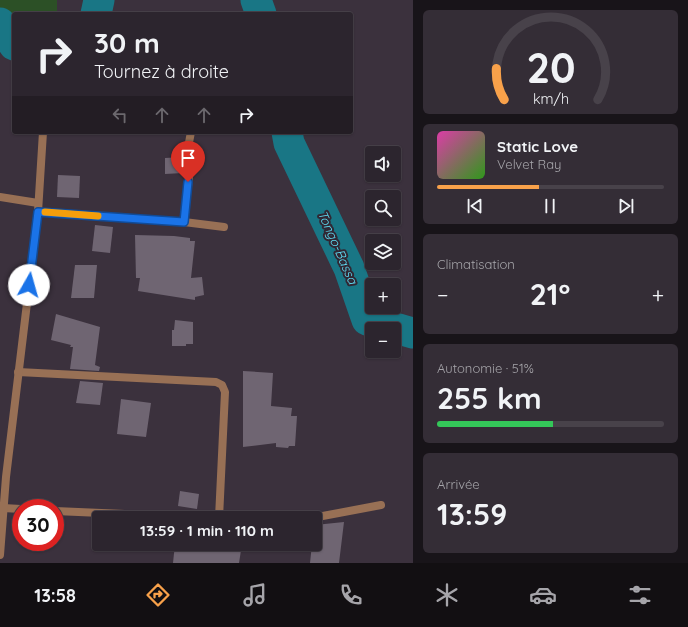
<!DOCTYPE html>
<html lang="fr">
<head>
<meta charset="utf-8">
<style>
	body { margin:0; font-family:Quicksand,sans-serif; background:#342d36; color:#f1f3f6; height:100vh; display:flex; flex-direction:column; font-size:15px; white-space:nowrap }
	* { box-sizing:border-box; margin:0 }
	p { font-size:13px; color:#a6a5aa }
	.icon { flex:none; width:22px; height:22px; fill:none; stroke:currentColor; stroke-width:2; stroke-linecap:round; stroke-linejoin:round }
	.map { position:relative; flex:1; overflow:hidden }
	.drawer { display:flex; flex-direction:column; gap:10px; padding:10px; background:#181419; width:275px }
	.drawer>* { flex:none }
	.guide { position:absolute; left:12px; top:12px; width:341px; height:122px; border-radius:4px; box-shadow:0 1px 3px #0004,0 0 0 1px #48424a; background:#2c252e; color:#f1f3f6; overflow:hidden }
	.controls { position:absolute; left:365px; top:146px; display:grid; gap:8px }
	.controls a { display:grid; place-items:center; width:36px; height:36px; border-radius:4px; background:#2c252e; box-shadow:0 1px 3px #0004,0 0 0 1px #48424a; font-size:20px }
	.speed { position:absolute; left:12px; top:499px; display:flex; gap:8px; font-size:20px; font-weight:700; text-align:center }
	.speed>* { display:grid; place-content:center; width:52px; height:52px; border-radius:50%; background:#2c252e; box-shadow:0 1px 3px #0004,0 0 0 1px #48424a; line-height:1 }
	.speed .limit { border:6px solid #d22; background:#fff; color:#111 }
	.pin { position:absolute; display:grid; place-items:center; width:34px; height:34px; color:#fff; margin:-41px -17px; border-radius:50% 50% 50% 0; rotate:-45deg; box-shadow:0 0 4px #0007 }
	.pin .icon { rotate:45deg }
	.me { position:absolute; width:44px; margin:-22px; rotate:7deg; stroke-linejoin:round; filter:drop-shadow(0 0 3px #0008) }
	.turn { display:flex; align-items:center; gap:14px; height:84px; padding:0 16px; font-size:18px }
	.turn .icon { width:52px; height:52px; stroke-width:2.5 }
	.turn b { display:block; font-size:28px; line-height:34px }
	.lanes { display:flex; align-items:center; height:38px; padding:0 16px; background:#0003; justify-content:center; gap:20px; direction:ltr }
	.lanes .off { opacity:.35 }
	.big { font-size:30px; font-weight:800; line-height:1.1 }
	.drawer .card { flex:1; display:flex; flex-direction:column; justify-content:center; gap:6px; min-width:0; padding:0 14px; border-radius:6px; background:#342d36 }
	.drawer .dial { align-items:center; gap:0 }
	.dial svg { height:104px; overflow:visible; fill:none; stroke:#48424a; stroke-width:7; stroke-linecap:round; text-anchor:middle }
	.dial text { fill:#f1f3f6; stroke:none }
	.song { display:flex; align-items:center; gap:12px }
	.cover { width:48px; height:48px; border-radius:6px; background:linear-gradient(135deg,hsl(320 70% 55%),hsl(110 70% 35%)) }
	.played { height:4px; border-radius:2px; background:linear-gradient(90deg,#f8a14a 45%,#48424a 45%) }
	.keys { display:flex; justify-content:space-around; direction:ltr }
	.heat { display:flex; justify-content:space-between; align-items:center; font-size:22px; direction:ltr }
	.charge { height:6px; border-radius:3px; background:linear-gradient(90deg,#34c759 51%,#48424a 0) }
	.trip { position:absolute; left:92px; top:511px; width:230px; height:40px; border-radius:4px; background:#2c252e; box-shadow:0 1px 3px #0004,0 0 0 1px #48424a; font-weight:800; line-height:40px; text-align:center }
	.tab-bar { display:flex; height:64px; justify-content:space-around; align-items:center; background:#120f12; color:#a6a5aa }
	.tab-bar .icon { width:28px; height:28px }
	.tab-bar .on { color:#f8a14a }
	.tab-bar b { font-size:18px; color:#f1f3f6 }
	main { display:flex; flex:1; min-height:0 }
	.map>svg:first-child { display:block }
</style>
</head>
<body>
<main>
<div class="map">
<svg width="413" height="563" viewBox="0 0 413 563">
	<rect width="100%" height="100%" fill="#3b313d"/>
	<polygon fill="#2c5026" points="0,0 57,0 57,14 14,14 14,16 0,8"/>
	<polygon fill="#197685" points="0,8 14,16 14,33 0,25"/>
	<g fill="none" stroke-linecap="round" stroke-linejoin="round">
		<g stroke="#197685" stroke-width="31">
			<polyline points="256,0 261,14"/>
			<polyline points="96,14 99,0"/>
			<polyline points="0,23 14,45"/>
			<polyline points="287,132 289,143 349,268 367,320 413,333"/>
		</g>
	</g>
	<g fill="#6f6572">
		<polygon points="182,157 183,173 165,174 165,158"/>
		<polygon points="58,175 80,176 79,198 57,197"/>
		<polygon points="95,225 113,227 110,253 92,251"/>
		<polygon points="135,235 174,236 190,238 190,241 195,241 191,278 202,277 204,295 195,297 195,300 138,291 140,278 136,278"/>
		<polygon points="75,265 97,265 94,298 71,298"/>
		<polygon points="56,314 100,327 95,365 100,367 99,371 70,369 73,347 70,347 71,345 51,340"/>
		<polygon points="175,320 193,322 193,344 186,344 186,346 172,346 172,330 174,330"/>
		<polygon points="243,371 273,373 271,406 292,408 291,416 297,416 295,446 289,446 288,448 276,447 276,443 243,447"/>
		<polygon points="80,381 103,383 100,405 76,403"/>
		<polygon points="121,399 151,403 146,437 117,434"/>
		<polygon points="180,491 199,494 197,509 178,506"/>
		<polygon points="344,522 339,563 310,563 312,544 315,544 315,525"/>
		<polygon points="175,544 242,544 239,563 173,563"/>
	</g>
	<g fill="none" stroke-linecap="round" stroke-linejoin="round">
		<g stroke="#987055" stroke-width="8">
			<polyline points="0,197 38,203"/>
			<polyline points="38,212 184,222 224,227"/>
			<polyline points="184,222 190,168 187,153 191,132"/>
			<polyline points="18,372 216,382 222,385 225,392 219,518"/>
			<polyline points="3,508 21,509"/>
			<polyline points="55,511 218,518"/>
			<polyline points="312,518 381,505"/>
			<polyline points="0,555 6,477 38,212 43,132"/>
		</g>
	</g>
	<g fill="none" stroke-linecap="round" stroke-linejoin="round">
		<g stroke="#114b97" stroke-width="10">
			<polyline id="route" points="29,285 38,212 184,222 188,182"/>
		</g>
		<use href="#route" stroke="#1a73e8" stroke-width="7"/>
		<polyline stroke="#f59e0b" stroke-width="7" points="45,212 98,216"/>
	</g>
	<g text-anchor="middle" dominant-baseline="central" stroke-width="4" stroke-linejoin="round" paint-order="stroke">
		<g font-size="13" font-style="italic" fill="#5fdcf3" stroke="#302733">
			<text transform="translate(338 247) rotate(66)">Tongo-Bassa</text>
		</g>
	</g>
</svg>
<div class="controls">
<a><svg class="icon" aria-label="sound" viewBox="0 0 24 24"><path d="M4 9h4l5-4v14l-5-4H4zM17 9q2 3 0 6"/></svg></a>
<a><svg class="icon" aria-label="search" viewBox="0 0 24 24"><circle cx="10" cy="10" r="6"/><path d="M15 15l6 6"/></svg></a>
<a><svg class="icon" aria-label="layers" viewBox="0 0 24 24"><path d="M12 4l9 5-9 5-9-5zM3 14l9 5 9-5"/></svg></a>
<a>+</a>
<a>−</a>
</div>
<div class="speed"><div class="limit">30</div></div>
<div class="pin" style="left:188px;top:182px;background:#d93025"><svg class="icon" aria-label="arrive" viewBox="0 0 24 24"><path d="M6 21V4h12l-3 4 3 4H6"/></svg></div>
<svg class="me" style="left:29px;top:285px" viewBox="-20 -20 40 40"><circle r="19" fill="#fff"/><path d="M0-13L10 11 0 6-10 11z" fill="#1a73e8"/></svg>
<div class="trip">13:59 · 1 min · 110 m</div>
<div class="guide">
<div class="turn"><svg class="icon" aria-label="right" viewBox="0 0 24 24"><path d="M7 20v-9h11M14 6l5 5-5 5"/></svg><div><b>30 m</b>Tournez à droite</div></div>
<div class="lanes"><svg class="icon off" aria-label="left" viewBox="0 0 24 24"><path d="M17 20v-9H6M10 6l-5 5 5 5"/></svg><svg class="icon off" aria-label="ahead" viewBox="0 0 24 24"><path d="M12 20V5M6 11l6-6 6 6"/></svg><svg class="icon off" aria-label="ahead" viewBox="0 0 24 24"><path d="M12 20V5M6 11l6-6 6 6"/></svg><svg class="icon" aria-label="right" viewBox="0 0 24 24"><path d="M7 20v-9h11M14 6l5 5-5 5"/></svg></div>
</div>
</div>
<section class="drawer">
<div class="card dial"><svg viewBox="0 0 100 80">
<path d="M14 69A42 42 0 1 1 86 69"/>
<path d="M14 69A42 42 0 0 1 8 45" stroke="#f8a14a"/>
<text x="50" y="56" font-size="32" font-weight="700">20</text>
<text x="50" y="72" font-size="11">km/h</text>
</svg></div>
<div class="card">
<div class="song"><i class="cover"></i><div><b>Static Love</b><p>Velvet Ray</p></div></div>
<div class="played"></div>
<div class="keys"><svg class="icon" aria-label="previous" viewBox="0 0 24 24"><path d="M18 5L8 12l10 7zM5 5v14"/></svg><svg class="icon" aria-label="pause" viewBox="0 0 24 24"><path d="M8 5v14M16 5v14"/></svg><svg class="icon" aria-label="next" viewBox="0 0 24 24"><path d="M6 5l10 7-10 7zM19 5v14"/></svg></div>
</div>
<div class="card"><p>Climatisation</p>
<div class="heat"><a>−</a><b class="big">21°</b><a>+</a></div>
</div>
<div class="card"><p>Autonomie · 51%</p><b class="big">255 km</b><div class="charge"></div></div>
<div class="card"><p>Arrivée</p><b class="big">13:59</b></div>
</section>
</main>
<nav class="tab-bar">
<b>13:58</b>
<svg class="icon on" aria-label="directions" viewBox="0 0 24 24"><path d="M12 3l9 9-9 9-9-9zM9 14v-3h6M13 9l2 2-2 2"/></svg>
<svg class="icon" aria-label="music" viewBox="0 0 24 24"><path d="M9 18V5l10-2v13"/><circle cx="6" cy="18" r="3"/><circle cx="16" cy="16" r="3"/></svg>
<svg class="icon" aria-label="phone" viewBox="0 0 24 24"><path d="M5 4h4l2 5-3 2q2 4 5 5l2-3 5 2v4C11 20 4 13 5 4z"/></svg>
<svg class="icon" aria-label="climate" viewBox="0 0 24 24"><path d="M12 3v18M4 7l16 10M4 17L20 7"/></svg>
<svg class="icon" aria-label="car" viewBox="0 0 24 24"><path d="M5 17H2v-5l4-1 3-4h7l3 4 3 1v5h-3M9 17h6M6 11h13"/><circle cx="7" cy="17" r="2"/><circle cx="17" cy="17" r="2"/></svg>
<svg class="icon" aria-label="filters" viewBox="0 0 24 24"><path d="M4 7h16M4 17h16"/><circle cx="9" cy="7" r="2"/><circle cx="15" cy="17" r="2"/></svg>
</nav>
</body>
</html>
